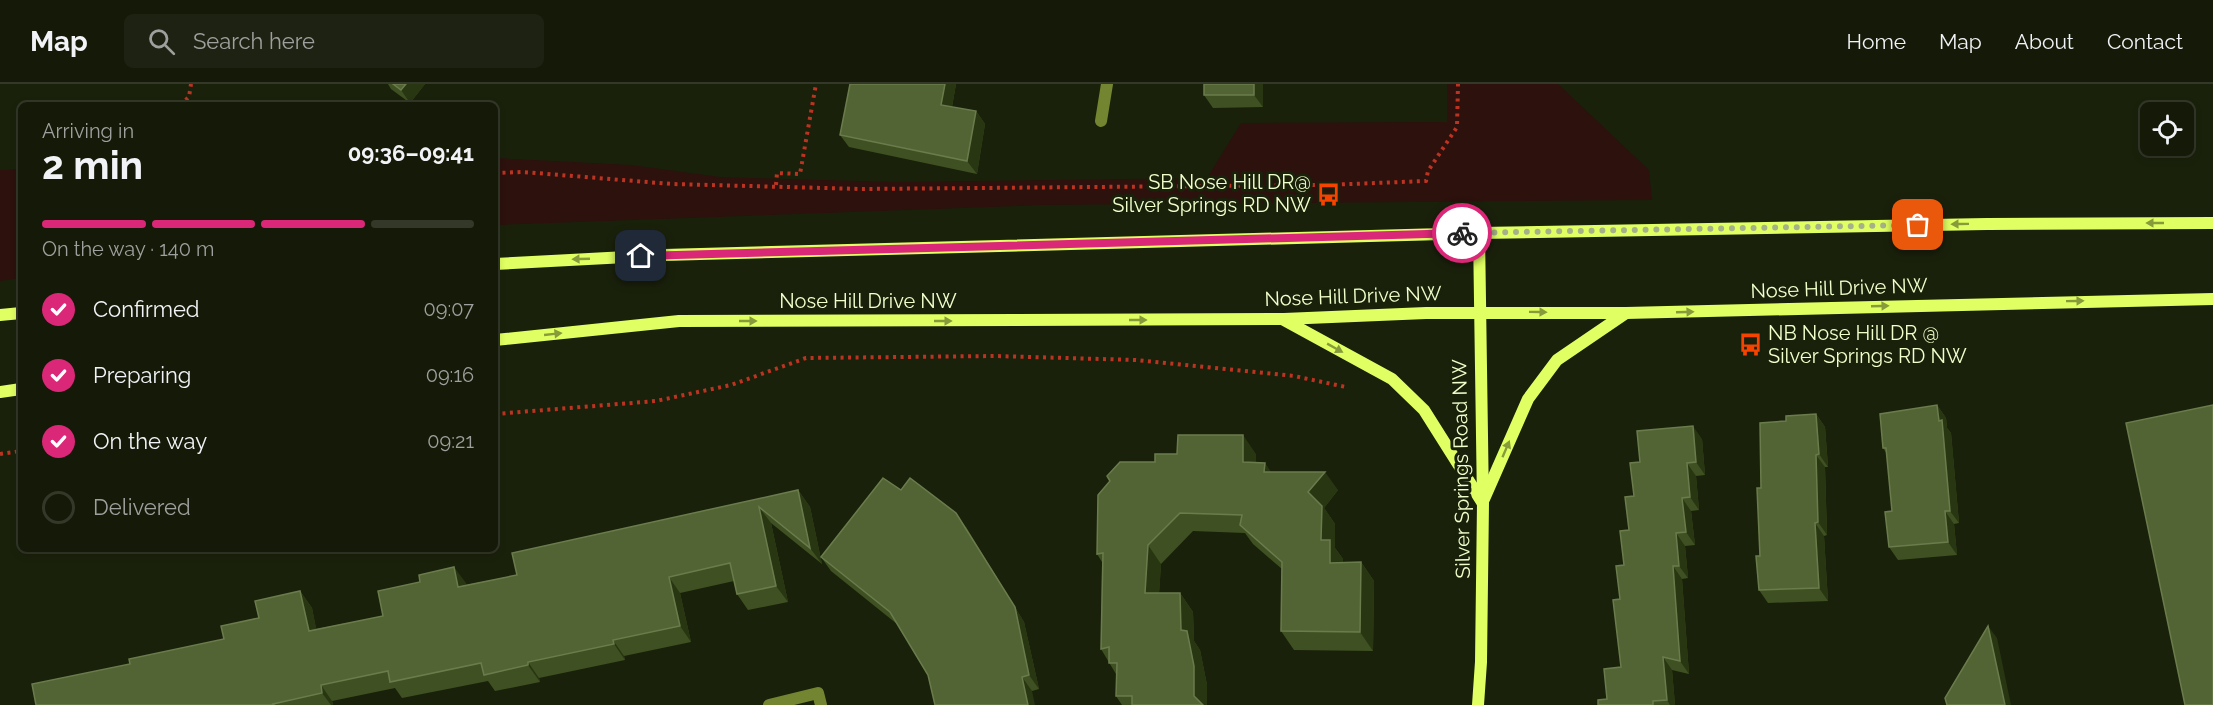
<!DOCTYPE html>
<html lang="en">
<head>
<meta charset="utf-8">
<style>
  :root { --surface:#141908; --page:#1d2212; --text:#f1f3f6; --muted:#9da09c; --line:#333829; --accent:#db2777 }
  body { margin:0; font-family:Raleway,sans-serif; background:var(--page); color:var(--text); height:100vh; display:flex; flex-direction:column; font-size:22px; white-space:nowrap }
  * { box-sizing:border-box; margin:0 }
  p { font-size:20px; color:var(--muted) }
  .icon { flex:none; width:33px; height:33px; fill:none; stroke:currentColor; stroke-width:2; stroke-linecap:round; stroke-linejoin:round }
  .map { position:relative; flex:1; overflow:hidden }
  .details { position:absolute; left:18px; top:18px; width:480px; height:450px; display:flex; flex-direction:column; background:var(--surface); border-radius:9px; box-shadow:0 3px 9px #0003,0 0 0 2px var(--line) }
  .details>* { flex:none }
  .buttons { position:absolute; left:2140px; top:18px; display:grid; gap:12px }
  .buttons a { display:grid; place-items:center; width:54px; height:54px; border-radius:9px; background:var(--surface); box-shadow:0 3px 9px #0003,0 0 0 2px var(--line); font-size:30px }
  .pin { position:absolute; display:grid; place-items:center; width:51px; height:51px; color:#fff; margin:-26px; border-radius:12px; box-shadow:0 3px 9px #0006 }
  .courier { position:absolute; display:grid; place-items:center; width:60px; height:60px; margin:-30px; border:4px solid #db2777; border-radius:50%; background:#fff; color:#222; box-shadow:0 2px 8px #0007 }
  .head em { font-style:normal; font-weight:700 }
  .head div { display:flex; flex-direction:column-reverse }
  .head { display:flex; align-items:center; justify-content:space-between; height:102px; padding:0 24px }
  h1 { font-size:39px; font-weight:700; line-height:45px }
  .bar { display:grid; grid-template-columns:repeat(4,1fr); gap:9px 6px; align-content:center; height:72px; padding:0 24px }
  .bar i { height:8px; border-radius:4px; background:var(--line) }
  .bar .on { background:var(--accent) }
  .bar p { grid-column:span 4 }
  ol { padding:0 24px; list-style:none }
  li { display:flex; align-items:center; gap:18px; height:66px }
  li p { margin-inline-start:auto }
  li .icon { padding:6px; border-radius:50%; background:var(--accent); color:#fff; stroke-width:4 }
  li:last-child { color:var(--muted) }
  li i { width:33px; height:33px; border:3px solid var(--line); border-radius:50% }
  header { display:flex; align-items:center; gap:36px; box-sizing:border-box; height:84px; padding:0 30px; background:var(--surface); border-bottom:2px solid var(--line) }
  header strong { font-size:28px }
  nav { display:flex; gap:33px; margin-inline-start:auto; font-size:21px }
  .search { width:420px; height:54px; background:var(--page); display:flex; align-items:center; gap:15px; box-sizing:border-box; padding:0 21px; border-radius:9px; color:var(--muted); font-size:22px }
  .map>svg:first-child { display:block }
  .green { fill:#2c110d }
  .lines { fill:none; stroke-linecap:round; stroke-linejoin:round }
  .path { stroke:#bc3322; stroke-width:4; stroke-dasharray:3 4.5; stroke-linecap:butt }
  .street { stroke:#738531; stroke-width:12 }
  .secondary { stroke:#e0ff62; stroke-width:12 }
  .wall { fill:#3f5122 }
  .shaded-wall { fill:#283611 }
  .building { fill:#526434; stroke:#6b7c4c; stroke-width:1.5 }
  .oneway { fill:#879b3b }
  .done { stroke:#a5b188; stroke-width:6; stroke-dasharray:0 10.8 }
  .route { stroke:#db2777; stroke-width:8 }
  .labels { text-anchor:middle; stroke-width:6; stroke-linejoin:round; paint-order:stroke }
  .poi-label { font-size:20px; fill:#f0ffcb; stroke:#1a210b; text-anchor:end }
  .street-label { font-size:20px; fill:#f0ffcb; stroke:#1a210b }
</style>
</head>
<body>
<header>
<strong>Map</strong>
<div class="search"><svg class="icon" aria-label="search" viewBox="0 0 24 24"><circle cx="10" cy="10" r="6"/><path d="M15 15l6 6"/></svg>Search here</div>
<nav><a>Home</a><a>Map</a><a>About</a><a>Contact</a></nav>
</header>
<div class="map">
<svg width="2213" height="621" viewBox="0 0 2213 621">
  <rect width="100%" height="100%" fill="#1a210b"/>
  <!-- green -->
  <g class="green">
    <path d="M 1447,0 L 1558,0 L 1649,86 L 1652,116 L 1042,121 L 495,141 L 495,74 L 631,81 L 720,93 L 783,95 L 897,98 L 1207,94 L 1241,39 L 1447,38 Z"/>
    <path d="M 21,85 L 21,194 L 0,197 L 0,86 Z"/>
  </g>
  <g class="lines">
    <!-- path -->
    <g class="path">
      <path d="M 180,21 L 189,13 L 191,0"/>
      <path d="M 495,89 L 523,88 L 672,100 L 862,105 L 1326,101 L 1426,97 L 1428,87 L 1457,43 L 1458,0"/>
      <path d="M 776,101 L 777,89 L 800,90 L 816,0"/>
      <path d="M 495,330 L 656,317 L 731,301 L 806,274 L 995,272 L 1136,276 L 1294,292 L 1346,303"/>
      <path d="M 0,370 L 21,367"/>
    </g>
    <!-- street -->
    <g class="street">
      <path d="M 1101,37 L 1107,0"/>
      <path d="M 769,621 L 818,609 L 821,621"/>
    </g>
    <!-- secondary -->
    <g class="secondary">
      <path d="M 495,180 L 664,171 L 1479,149 L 1987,140 L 2213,139"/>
      <path d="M 0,231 L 21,229"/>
      <path d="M 1284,236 L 1392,295 L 1424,326 L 1482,418"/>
      <path d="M 495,256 L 679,237 L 1284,235 L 1426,229 L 1626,229 L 2213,215"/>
      <path d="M 0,308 L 21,305"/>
      <path d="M 1484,415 L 1528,315 L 1557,276 L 1626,229"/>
      <path d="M 1478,621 L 1481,578 L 1483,419 L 1479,149"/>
    </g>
  </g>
  <!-- wall -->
  <g class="wall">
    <path d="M 388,0 L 425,0 L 410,19 L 391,5 Z"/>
    <path d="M 850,0 L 956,0 L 952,23 L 976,27 L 985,40 L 977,90 L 849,63 L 840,51 Z"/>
    <path d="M 1263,0 L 1263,23 L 1213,24 L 1204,11 Z"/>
    <path d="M 1937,321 L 1946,334 L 1947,344 L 1951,349 L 1959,439 L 1954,440 L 1957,471 L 1898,476 L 1889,463 L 1892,427 L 1887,370 L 1883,364 Z"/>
    <path d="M 1816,330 L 1825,343 L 1828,383 L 1825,383 L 1827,451 L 1824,452 L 1828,517 L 1768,519 L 1759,506 L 1761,404 Z"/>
    <path d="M 1702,355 L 1705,391 L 1696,392 L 1699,426 L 1691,427 L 1695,461 L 1685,462 L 1688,494 L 1682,495 L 1689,590 L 1672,586 L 1675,621 L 1598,621 L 1607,615 L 1621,583 L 1620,515 L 1640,378 Z"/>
    <path d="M 1256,370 L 1256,379 L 1271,388 L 1338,406 L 1324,424 L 1335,440 L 1335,464 L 1343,475 L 1343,479 L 1361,478 L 1374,497 L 1373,567 L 1294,566 L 1281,547 L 1282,485 L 1253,460 L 1245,449 L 1193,447 L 1161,480 L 1159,509 L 1180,509 L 1193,528 L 1194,557 L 1200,566 L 1207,601 L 1207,621 L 1122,621 L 1116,612 L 1116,590 L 1101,565 L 1102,478 L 1097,470 L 1155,378 Z"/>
    <path d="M 798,406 L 810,423 L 822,480 L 771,439 L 788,518 L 748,526 L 737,510 L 734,497 L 680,509 L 691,558 L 624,572 L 625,576 L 539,594 L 540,598 L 495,607 L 488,597 L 402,614 L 395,604 L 332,617 L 333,621 L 36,621 L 130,580 L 224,555 L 259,534 L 300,507 L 312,524 L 316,545 L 383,532 L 466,499 L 466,501 L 517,491 Z"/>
    <path d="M 966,443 L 1024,538 L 1039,605 L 1032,607 L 928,591 L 897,540 L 831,487 L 821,473 Z"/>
  </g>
  <!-- shaded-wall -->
  <g class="shaded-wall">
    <path d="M 406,0 L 425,0 L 410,19 L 401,6 Z"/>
    <path d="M 945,0 L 956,0 L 950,34 L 941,21 Z"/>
    <path d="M 1254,0 L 1263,0 L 1263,23 L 1254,11 Z"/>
    <path d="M 976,27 L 985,40 L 977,90 L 967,77 Z"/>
    <path d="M 1937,321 L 1946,334 L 1947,344 L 1951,349 L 1959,439 L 1950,427 Z"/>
    <path d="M 1816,330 L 1825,343 L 1828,383 L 1819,370 Z"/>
    <path d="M 1693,342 L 1702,355 L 1705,391 L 1696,378 Z"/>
    <path d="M 1243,351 L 1256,370 L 1256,397 L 1243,378 Z"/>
    <path d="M 1816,371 L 1825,383 L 1827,451 L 1818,438 Z"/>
    <path d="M 1265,379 L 1278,398 L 1264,388 Z"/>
    <path d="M 1687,379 L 1696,392 L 1699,426 L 1690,413 Z"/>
    <path d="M 1325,388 L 1338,406 L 1324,424 L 1335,440 L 1335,464 L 1343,475 L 1343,497 L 1330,479 L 1321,456 L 1308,408 Z"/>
    <path d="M 798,406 L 810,423 L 822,480 L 810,464 Z"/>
    <path d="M 1682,414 L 1691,427 L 1695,461 L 1686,448 Z"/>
    <path d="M 759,423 L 771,439 L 788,518 L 776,502 Z"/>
    <path d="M 1945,427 L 1954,440 L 1957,471 L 1948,458 Z"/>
    <path d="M 956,429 L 966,443 L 1024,538 L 1039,605 L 1029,591 Z"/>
    <path d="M 1815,439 L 1824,452 L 1828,517 L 1819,504 Z"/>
    <path d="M 1676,449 L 1685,462 L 1688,494 L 1679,482 Z"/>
    <path d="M 1148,461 L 1161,480 L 1158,528 L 1145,509 Z"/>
    <path d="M 1361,478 L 1374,497 L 1373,567 L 1360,548 Z"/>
    <path d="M 1673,482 L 1682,495 L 1689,590 L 1680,577 Z"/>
    <path d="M 454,483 L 466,499 L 470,519 L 458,503 Z"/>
    <path d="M 669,493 L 680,509 L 691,558 L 680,542 Z"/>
    <path d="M 300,507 L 312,524 L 320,563 L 309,547 Z"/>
    <path d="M 1180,509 L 1193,528 L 1194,557 L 1200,566 L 1207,601 L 1207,621 L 1200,621 L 1194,612 L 1181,546 Z"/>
    <path d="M 1988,542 L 1997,554 L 2011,621 L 2005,621 Z"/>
    <path d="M 613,556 L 624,572 L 625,576 L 614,560 Z"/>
    <path d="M 1663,573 L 1672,586 L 1675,621 L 1670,621 L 1667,616 Z"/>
    <path d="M 528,578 L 539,594 L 540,598 L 528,581 Z"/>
    <path d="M 1022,593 L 1032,607 L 1035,621 L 1028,621 Z"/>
    <path d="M 321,601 L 332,617 L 333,621 L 331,621 L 322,609 Z"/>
  </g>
  <!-- building -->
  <g class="building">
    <path d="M 393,0 L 406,0 L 401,6 Z"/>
    <path d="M 850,0 L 945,0 L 941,21 L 976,27 L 967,77 L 840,51 Z"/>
    <rect x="1204" y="0" width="50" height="11"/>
    <path d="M 1937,321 L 1939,337 L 1942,336 L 1950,427 L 1945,427 L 1948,458 L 1889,463 L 1885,428 L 1892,427 L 1886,364 L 1883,364 L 1880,330 Z"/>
    <path d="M 2213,321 L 2213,621 L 2185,621 L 2126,339 Z"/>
    <path d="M 1816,330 L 1819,370 L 1816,371 L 1818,438 L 1815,439 L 1819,504 L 1759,506 L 1756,472 L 1760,472 L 1757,404 L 1761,404 L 1760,339 L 1786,337 L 1786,332 Z"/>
    <path d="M 1693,342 L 1696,378 L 1687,379 L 1690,413 L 1682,414 L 1686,448 L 1676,449 L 1679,482 L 1673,482 L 1680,577 L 1663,573 L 1667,616 L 1653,617 L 1653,621 L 1598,621 L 1598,616 L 1607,615 L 1604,585 L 1621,583 L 1613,516 L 1620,515 L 1616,482 L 1624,481 L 1620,447 L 1629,446 L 1625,413 L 1634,412 L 1630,379 L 1640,378 L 1637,347 Z"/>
    <path d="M 1178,351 L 1243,351 L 1243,378 L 1265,379 L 1264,388 L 1325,388 L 1308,408 L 1322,422 L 1321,456 L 1330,456 L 1330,479 L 1361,478 L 1360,548 L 1281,547 L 1282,478 L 1240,441 L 1242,431 L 1180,429 L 1148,461 L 1145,509 L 1180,509 L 1181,546 L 1187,547 L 1194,582 L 1194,612 L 1203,621 L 1132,621 L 1132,612 L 1116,612 L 1117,579 L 1109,579 L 1109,563 L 1101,565 L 1103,469 L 1097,470 L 1098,411 L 1110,397 L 1107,392 L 1120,378 L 1155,378 L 1155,370 L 1177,370 Z"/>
    <path d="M 883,394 L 901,406 L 910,394 L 956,429 L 1015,523 L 1029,591 L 1022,593 L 1028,621 L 935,621 L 928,591 L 890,528 L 821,473 Z"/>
    <path d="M 798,406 L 810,464 L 759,423 L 776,502 L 737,510 L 730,479 L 669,493 L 680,542 L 613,556 L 614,560 L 528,578 L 528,581 L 484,591 L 481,579 L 390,598 L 388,587 L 321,601 L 322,609 L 273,620 L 274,621 L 36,621 L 32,600 L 130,580 L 129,575 L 224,555 L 221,542 L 259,534 L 255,517 L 300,507 L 309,547 L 383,532 L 378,507 L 420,498 L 419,491 L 454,483 L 458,503 L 517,491 L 512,469 Z"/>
    <path d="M 1988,542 L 2005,621 L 1947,621 L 1945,614 Z"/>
  </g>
  <!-- one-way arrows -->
  <defs><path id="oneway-solid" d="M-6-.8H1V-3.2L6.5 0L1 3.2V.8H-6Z" transform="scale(1.5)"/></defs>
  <g class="oneway">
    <use href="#oneway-solid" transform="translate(2155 139) rotate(180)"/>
    <use href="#oneway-solid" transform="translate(1960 140) rotate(179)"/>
    <use href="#oneway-solid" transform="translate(581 175) rotate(178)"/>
    <use href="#oneway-solid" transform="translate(2075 217) rotate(-1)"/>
    <use href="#oneway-solid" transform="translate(1880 222) rotate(-2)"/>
    <use href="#oneway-solid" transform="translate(1538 228) rotate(1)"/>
    <use href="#oneway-solid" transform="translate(1685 228) rotate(-2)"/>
    <use href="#oneway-solid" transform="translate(1138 236)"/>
    <use href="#oneway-solid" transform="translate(748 237)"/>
    <use href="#oneway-solid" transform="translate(943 237)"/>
    <use href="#oneway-solid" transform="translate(553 250) rotate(-6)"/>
    <use href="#oneway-solid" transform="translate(1335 264) rotate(29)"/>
    <use href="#oneway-solid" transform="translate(1506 365) rotate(-67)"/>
  </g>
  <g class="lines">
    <!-- done -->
    <path class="done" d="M 1462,149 L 1918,141"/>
    <!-- route -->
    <path class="route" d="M 641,172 L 1462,149"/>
  </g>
  <!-- icons -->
  <defs>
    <symbol id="bus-bare" viewBox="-9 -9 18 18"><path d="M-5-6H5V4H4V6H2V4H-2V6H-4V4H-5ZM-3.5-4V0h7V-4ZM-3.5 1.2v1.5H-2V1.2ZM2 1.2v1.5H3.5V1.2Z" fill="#f64300" stroke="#1a210b" stroke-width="2.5" paint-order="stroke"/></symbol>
  </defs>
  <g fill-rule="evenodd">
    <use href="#bus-bare" x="1312" y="94" width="33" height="33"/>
    <use href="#bus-bare" x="1734" y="244" width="33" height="33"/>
  </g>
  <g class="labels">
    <!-- poi labels -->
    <g class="poi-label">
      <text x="1311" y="105">SB Nose Hill DR@<tspan x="1311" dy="23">Silver Springs RD NW</tspan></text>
      <text x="1768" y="256" text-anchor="start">NB Nose Hill DR @<tspan x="1768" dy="23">Silver Springs RD NW</tspan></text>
    </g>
    <!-- street labels -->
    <g class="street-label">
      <text transform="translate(1839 204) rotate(-2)" y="7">Nose Hill Drive NW</text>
      <text transform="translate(1353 212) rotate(-2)" y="7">Nose Hill Drive NW</text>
      <text x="868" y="224">Nose Hill Drive NW</text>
      <text transform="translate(1461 385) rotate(-91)" y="7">Silver Springs Road NW</text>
    </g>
  </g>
</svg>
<div class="buttons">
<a><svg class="icon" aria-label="locate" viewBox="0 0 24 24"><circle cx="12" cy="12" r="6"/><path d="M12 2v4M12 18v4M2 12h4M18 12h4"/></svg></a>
</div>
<div class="pin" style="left:1918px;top:141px;background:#ea580c"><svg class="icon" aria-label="bag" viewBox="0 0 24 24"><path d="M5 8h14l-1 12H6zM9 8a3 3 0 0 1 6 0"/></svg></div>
<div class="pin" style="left:641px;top:172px;background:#1f2937"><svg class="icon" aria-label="home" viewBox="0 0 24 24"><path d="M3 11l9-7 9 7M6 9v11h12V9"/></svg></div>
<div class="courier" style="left:1462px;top:149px"><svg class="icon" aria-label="bike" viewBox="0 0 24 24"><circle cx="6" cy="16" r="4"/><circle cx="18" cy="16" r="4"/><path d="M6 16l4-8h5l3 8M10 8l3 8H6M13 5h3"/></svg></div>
<section class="details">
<div class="head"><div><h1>2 min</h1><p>Arriving in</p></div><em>09:36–09:41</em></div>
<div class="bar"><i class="on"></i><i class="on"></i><i class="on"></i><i></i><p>On the way · 140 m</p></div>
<ol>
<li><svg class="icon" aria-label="check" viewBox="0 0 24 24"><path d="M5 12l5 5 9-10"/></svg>Confirmed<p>09:07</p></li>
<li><svg class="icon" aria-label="check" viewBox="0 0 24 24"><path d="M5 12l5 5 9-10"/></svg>Preparing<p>09:16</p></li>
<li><svg class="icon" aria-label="check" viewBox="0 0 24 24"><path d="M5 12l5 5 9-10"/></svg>On the way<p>09:21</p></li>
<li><i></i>Delivered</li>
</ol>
</section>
</div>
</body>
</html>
